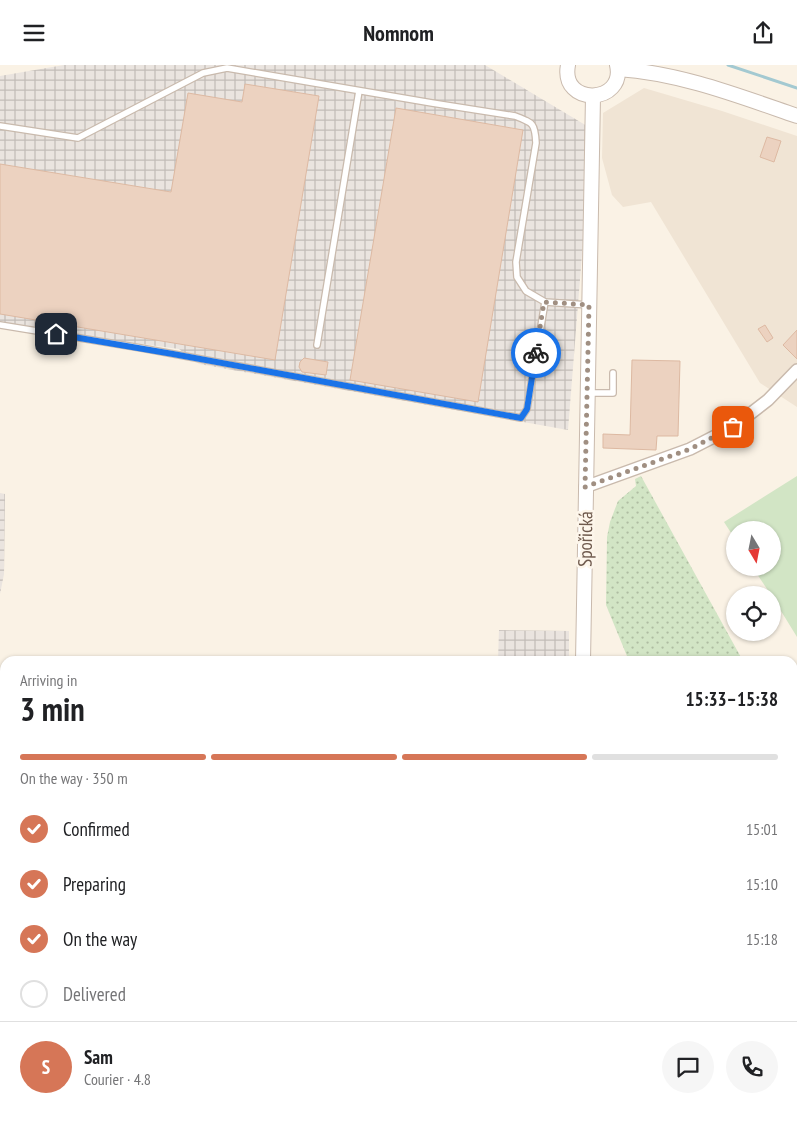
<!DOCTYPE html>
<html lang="en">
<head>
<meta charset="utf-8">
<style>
  :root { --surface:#fff; --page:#f6f6f6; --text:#202124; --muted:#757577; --line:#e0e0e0; --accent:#d67657 }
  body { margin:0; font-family:"PT Sans Narrow",sans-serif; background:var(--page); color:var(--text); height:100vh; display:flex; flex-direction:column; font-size:19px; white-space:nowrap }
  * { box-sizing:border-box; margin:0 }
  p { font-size:16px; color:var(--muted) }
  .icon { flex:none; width:28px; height:28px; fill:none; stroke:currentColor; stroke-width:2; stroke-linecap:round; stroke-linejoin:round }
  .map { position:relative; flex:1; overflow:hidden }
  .drawer { position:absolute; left:0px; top:591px; width:798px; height:466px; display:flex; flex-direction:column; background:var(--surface); border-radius:15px 15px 0 0; box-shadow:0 1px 4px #0004 }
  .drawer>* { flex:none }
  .needle { width:32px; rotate:170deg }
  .buttons { position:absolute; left:726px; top:456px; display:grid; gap:10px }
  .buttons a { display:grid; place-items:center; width:55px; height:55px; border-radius:50%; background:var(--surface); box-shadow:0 1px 4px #0004; font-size:25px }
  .pin { position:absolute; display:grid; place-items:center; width:42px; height:42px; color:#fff; margin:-21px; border-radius:10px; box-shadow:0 2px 8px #0006 }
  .courier { position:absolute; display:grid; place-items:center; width:50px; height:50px; margin:-25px; border:4px solid #1a73e8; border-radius:50%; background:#fff; color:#222; box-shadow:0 1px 6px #0007 }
  .head em { font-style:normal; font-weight:800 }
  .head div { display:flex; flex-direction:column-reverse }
  .head { display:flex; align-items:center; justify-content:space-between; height:85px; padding:0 20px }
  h1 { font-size:32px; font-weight:800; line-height:38px }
  .bar { display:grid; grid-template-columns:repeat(4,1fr); gap:8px 5px; align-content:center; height:60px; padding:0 20px }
  .bar i { height:6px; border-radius:4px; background:var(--line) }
  .bar .active { background:var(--accent) }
  .bar p { grid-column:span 4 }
  .line { display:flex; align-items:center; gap:12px; padding:0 20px; border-top:1px solid var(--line) }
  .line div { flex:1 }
  .round { display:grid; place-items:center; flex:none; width:52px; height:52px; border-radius:26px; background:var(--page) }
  ol { padding:0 20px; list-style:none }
  li { display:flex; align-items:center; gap:15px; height:55px }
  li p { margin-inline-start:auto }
  li .icon { padding:5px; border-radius:50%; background:var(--accent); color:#fff; stroke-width:4 }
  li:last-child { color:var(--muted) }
  li i { width:28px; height:28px; border:2px solid var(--line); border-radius:50% }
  header { display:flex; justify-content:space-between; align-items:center; height:65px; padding:0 20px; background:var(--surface); font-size:22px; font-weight:800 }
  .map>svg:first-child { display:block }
  .residential { fill:#f0e4d4 }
  .industrial { fill:url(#industrial-grid) }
  .grass { fill:url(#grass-dots) }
  .pitch { fill:#d2e5c5 }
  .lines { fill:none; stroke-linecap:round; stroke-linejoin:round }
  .stream { stroke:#a3c9d1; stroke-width:3 }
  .building { fill:#ecd2c0; stroke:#ddb9a2 }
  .service-casing { stroke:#c9baad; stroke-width:8 }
  .minor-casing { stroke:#c9baad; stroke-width:14 }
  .tertiary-casing { stroke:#c9baad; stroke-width:16 }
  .service { stroke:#fff; stroke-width:5.5 }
  .minor { stroke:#fff; stroke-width:11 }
  .tertiary { stroke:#fff; stroke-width:14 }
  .done { stroke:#a08f82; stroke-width:5; stroke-dasharray:0 9 }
  .route { stroke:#1a73e8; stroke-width:6 }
  .labels { text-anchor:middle; stroke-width:5; stroke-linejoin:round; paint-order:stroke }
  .street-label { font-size:19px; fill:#6f5a4d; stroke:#fdf6eb }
</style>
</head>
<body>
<header><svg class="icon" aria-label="menu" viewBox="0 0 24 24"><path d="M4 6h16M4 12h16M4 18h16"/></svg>Nomnom<svg class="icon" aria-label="share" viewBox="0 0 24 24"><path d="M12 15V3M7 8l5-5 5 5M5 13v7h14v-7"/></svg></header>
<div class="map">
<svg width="797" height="1057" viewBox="0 0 797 1057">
  <defs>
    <pattern id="industrial-grid" width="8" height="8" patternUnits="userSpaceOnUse" patternTransform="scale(1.25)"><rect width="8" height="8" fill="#eae4df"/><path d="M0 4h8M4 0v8" fill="none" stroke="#c2bcb7"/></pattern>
    <pattern id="grass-dots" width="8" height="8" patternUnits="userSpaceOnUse" patternTransform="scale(1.25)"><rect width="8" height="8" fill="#d2e5c5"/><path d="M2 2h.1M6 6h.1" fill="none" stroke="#afbda2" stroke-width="1.8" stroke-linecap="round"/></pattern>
  </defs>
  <rect width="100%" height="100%" fill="#faf2e5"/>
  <!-- residential -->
  <path class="residential" d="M 644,23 L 722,46 L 797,71 L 797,342 L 760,318 L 651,137 L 623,142 L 612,130 L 602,93 L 603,48 Z"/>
  <!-- industrial -->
  <g class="industrial">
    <path d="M 64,0 L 485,0 L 592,64 L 568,365 L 199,299 L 179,284 L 0,260 L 0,11 Z"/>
    <path d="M 0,428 L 5,429 L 4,509 L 0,529 Z"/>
    <path d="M 499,565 L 569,566 L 569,596 L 498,596 Z"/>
    <path d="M 797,678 L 797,1057 L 606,1057 L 607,1052 L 792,1052 L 792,681 L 794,682 Z"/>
    <path d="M 0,683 L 5,683 L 5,1052 L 383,1053 L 383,1057 L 0,1057 Z"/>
  </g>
  <!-- grass -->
  <path class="grass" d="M 641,411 L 743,596 L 629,596 L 606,540 L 607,472 L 610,457 L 618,436 L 636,421 L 635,414 Z"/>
  <!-- pitch -->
  <path class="pitch" d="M 797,411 L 797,572 L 773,533 L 772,530 L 771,530 L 753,503 L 772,502 L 772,465 L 735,465 L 735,474 L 724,457 Z"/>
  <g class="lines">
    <!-- stream -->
    <path class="stream" d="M 728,0 L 797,23"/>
  </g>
  <!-- building -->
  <g class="building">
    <path d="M 245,19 L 319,31 L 275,295 L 0,249 L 0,99 L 171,127 L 188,28 L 242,37 Z"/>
    <path d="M 396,43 L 523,65 L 478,337 L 350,315 Z"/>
    <path d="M 767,72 L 781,76 L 774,97 L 760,92 Z"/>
    <path d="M 765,260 L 773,273 L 767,277 L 758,264 Z"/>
    <path d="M 797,265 L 797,294 L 783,280 Z"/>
    <path d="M 304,293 L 328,297 L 326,310 L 302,307 L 299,302 L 300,297 Z"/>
    <path d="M 632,295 L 680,296 L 678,371 L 657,371 L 656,385 L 603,383 L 603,369 L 630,370 Z"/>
  </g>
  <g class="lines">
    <defs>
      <g id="service">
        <path d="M 0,61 L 78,73 L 203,8 L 227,3 L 432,38 L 515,51 C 533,58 535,58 536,78 L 516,197 L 517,212 L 526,226 L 545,237 L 589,240"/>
        <path d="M 0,260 L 141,283 L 521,353 L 527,344 L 545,237"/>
        <path d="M 317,280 L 359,26"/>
        <path d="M 587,328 L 613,328 L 613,308"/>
        <path d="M 792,734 L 797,728"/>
        <path d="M 792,759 L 797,753"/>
        <path d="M 0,896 L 5,896"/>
        <path d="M 792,965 L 797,968"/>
        <path d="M 622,1057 L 623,1052"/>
      </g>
      <path id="minor" d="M 585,422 L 690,384 L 733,362 L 768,335 L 797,305"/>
      <g id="tertiary">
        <path d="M 568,0 C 560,42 626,39 617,0"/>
        <path d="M 618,4 C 680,8 739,31 797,51"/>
        <path d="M 583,596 L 593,31"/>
        <path d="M 577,1057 L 577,1052"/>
      </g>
    </defs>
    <!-- service casing -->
    <use href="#service" class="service-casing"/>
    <!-- minor casing -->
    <use href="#minor" class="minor-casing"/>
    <!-- tertiary casing -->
    <use href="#tertiary" class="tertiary-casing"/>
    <!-- service -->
    <use href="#service" class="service"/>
    <!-- minor -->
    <use href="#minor" class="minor"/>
    <!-- tertiary -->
    <use href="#tertiary" class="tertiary"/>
  </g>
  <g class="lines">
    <!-- done -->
    <path class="done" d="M 536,288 L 544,237 L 589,240 L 585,422 L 690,384 L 733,362"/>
    <!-- route -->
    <path class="route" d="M 56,269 L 173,289 L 521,353 L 527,344 L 536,288"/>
  </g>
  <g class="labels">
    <!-- street labels -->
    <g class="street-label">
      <text transform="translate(585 474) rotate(-89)" y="7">Spořická</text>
    </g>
  </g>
</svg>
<div class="buttons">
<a><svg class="needle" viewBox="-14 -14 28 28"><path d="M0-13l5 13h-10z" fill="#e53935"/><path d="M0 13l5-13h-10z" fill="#757577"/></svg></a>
<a><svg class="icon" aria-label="locate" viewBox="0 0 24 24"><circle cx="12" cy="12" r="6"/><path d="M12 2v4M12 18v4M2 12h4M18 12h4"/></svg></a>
</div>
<div class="pin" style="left:733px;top:362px;background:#ea580c"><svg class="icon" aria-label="bag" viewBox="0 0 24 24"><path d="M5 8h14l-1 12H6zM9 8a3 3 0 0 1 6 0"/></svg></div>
<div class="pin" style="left:56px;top:269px;background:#1f2937"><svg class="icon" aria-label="home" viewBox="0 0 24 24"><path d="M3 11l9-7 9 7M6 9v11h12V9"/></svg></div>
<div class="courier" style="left:536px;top:288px"><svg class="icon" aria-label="bike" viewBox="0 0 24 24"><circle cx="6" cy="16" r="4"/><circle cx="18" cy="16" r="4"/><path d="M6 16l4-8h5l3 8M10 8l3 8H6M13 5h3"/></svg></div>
<section class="drawer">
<div class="head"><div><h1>3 min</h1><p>Arriving in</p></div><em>15:33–15:38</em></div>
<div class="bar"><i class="active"></i><i class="active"></i><i class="active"></i><i></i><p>On the way · 350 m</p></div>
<ol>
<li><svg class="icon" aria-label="check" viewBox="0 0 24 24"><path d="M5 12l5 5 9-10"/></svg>Confirmed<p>15:01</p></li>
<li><svg class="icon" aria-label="check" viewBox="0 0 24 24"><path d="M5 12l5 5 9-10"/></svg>Preparing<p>15:10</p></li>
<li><svg class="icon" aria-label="check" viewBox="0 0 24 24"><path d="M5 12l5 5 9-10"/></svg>On the way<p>15:18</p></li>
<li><i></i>Delivered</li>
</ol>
<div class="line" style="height:90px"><b class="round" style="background:var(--accent);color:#fff">S</b><div><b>Sam</b><p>Courier · 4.8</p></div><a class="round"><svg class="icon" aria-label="chat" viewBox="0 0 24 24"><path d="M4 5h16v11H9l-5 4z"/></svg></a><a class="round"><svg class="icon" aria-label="phone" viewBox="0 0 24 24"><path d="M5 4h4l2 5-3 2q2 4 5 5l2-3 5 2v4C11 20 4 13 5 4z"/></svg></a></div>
</section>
</div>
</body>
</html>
